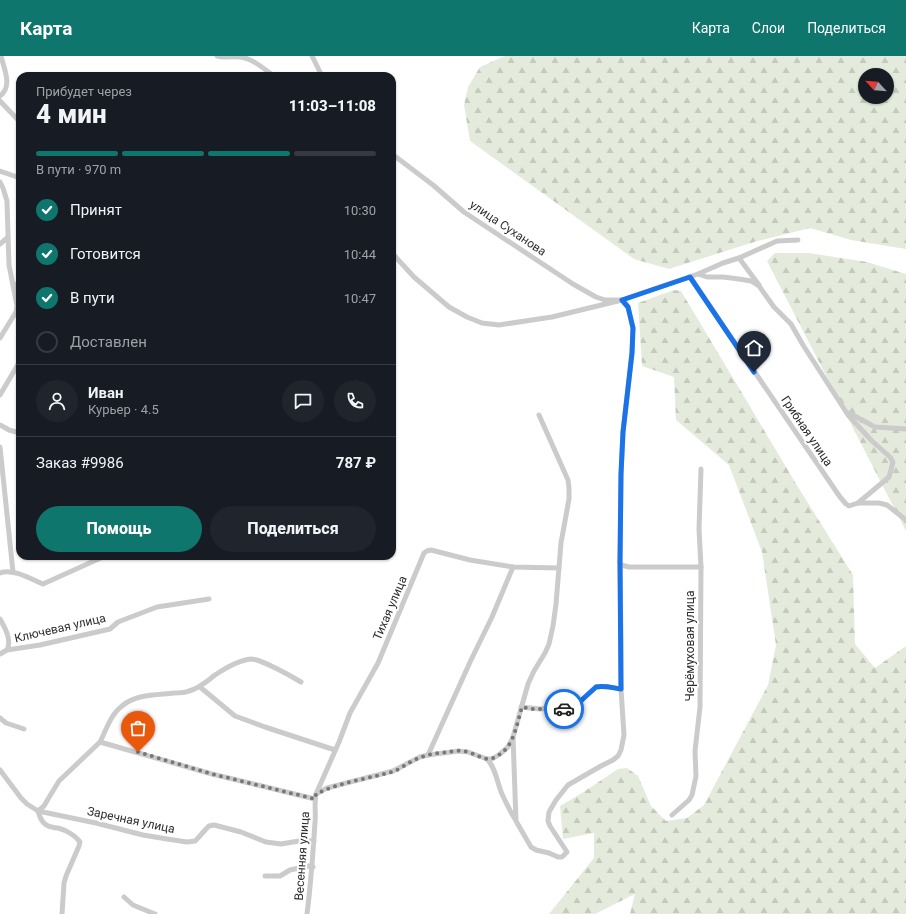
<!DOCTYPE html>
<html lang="ru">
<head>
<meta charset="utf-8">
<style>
  :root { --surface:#171b24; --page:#20242c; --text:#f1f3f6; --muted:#9ea1a6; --line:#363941; --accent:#0f766e }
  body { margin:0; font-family:Roboto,sans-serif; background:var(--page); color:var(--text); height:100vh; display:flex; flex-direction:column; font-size:15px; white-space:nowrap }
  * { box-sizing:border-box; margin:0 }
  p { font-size:13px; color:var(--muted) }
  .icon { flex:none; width:22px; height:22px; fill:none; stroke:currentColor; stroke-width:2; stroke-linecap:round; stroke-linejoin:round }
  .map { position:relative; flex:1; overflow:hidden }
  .details { position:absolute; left:16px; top:16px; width:380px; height:488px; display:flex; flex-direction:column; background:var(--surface); border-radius:12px; box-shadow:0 1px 3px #0004 }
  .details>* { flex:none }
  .needle { width:26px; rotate:296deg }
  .tools { position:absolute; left:858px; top:12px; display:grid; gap:8px }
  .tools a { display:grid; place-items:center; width:36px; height:36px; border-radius:50%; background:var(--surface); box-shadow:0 1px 3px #0004; font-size:20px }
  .pin { position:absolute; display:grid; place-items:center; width:34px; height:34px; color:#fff; margin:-41px -17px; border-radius:50% 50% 50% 0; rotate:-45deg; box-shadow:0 0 4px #0007 }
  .pin .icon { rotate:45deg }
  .courier { position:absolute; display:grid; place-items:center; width:40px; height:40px; margin:-20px; border:3px solid #1a73e8; border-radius:50%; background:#fff; color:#222; box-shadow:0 1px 5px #0007 }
  .overview em { font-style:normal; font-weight:800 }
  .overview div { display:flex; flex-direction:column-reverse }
  .overview { display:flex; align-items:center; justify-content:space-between; height:68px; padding:0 20px }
  h1 { font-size:26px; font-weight:800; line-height:30px }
  .bar { display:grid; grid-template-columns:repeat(4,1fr); gap:6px 4px; align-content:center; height:48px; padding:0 20px }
  .bar i { height:5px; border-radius:3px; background:var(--line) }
  .bar .current { background:var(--accent) }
  .bar p { grid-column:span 4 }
  .line { display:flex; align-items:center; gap:10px; padding:0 20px; border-top:1px solid var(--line) }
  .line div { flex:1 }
  .round { display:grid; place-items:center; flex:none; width:42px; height:42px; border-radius:21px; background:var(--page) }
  ol { padding:0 20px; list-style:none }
  li { display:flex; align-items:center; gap:12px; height:44px }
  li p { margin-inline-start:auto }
  li .icon { padding:4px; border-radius:50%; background:var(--accent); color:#fff; stroke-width:4 }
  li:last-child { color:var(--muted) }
  li i { width:22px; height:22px; border:2px solid var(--line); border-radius:50% }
  .primary-button { display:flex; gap:8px; margin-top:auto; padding:8px 20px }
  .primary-button a { flex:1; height:46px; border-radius:24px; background:var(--accent); color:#fff; font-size:16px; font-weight:800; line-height:46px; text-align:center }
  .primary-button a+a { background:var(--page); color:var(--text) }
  header { display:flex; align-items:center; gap:24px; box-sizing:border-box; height:56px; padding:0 20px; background:var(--accent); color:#fff }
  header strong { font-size:19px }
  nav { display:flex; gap:22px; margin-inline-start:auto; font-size:14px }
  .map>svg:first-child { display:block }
  .forest { fill:url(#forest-firs); fill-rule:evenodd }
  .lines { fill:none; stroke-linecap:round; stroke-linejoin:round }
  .minor { stroke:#cbcbcb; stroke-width:5 }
  .done { stroke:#777; stroke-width:4; stroke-dasharray:0 7.2 }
  .route { stroke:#1a73e8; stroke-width:5 }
  .labels { text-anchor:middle; stroke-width:4; stroke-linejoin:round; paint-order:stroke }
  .street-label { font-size:12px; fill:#2e2e2e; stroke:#fff }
</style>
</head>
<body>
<header>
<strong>Карта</strong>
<nav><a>Карта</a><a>Слои</a><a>Поделиться</a></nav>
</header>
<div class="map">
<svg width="906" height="858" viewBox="0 0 906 858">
  <defs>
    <pattern id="forest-firs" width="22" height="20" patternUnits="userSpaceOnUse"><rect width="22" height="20" fill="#e5ebdc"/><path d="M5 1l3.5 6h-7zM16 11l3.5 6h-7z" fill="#c5cabd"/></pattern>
  </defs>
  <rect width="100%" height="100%" fill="#fff"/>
  <!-- forest -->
  <g class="forest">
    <path d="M 505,0 L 906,0 L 906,193 L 851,184 L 810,172 L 754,186 L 669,213 L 634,203 L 470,85 L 464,49 L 468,31 L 480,11 ZM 865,19 L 887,19 L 887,41 L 865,41 Z"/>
    <path d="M 775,197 L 809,197 L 867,206 L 906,218 L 906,475 L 767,205 Z"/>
    <path d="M 674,234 L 681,235 L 798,431 L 853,519 L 855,588 L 875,612 L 906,590 L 906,858 L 630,858 L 635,838 L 595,858 L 549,858 L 594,802 L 594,777 L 563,783 L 560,750 L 582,737 L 618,713 L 627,712 L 638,720 L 651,750 L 666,765 L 687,762 L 704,749 L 768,629 L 776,589 L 762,496 L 729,409 L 676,364 L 674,321 L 642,310 L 638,247 Z"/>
  </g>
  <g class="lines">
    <!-- minor -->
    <g class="minor">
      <path d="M 217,0 C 225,2 232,0 240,1 C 252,2 264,13 274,20"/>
      <path d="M 312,0 L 322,20"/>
      <path d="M 0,40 C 13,30 4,13 1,0"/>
      <path d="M 0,45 L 20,66"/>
      <path d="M 392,98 L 433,129 L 464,156 L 573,228 L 596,241 L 605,244 L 622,244 L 628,251 L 633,272 L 632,297 L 623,376 L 621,418 L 620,506 L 621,584 L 621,633 L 624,679 L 621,694 L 618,700 L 613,704 L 601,710 L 568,729 L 556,744 L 549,756 L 548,765 L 550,770 L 567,796 L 562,801 L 558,801 L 549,797 L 536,794 L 531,791 L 516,765 L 513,681"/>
      <path d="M 0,115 L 20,122"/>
      <path d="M 0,126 L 3,132 L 7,145 L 9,209 L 17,250 L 16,256 L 0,282"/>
      <path d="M 0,188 L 7,182"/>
      <path d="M 392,197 L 414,221 L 449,251 L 467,261 L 482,267 L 499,269 L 552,261 L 622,244 L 698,218 L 723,207 L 739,202 L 777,185 L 798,184"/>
      <path d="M 739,202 L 759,229"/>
      <path d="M 698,218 L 707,221 L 723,221 L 739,223 L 751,225 L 759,230 L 774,251 L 791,268 L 803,289 L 848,359 L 872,385 L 890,401 L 893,406 L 889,421 L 858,447"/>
      <path d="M 690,221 L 840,441 L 846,448 L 849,450 L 858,447 L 879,447 L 887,449 L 906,464"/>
      <path d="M 14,228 L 20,237"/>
      <path d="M 0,339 L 20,305"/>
      <path d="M 849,357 L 875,371 L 906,373"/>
      <path d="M 0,369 L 9,374 L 20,377"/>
      <path d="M 0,391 L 13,516"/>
      <path d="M 620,506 L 621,509 L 629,511 L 701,511"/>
      <path d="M 0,517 C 13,512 31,523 43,528 L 105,500"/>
      <path d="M 0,563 C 5,572 12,584 7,594 L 0,598"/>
      <path d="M 7,594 L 40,589 L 110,573 L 118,566 L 157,551 L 209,543"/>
      <path d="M 200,631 L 235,660 L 265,671 L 335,694"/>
      <path d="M 521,651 L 540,653 L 552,652 L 567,653 L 573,652 L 596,631 C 604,629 613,632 621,633"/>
      <path d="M 0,662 L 6,667 L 24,673"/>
      <path d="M 100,686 C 106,674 111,658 122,650 C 136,638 157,639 174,637 C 179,637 185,637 189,635 C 200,632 207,625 215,619 C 224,613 240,604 251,603 C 261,603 291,620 301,626"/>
      <path d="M 428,699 L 471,604 L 492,561 L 513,511"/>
      <path d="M 487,703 C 496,712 497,727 502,738 C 506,747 510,755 515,763"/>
      <path d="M 0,714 L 21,742 L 27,748 L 38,755 L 96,767 L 143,779 L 167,783 L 187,786 L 195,785 L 198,782 L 206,773 L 209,770 L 214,769 L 241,776 L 266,786 L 281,788 L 299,785 L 314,785"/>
      <path d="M 316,738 L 327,732 L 393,715 L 420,701 L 428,699 L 459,695 L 468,696 L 487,703 L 492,703 L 500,698 L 508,691 L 513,681 L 528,628 L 534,615 L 545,597 L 549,588 L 553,570 L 556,548 L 561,487 L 569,443 L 569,432 L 568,424 L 539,359"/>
      <path d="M 38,755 L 44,750 L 48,743 L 59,725 L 100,686 L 212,718 L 315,743"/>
      <path d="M 38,755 C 40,762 43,770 52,771 C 54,772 56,772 58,772 C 66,774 76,780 80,786 L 79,790 L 66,820 L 64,827 L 62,858"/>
      <path d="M 672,759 L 689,744 L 692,739 L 696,720 L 695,695 L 700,651 L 701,511 L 699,473 L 701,413"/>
      <path d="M 265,820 L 280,820 L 290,814 L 308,810 L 313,811"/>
      <path d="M 124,841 L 133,849 L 155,858"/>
      <path d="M 307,858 C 311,827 313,797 315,766 C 316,756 314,747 316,738 L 339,686 L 350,657 L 378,607 L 424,497 L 427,495 L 431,494 L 470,504 L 513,511 L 559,512"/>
    </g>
  </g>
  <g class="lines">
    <!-- done -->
    <path class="done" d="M 138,696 L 212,718 L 315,743 L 316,738 C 340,726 367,723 392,716 C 401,713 410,705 419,702 C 428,698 439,697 449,696 C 455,695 461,694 467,696 C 475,697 485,706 493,702 C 514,694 516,670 522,651 L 533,653 L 564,653"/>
    <!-- route -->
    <path class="route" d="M 564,653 L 573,652 L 596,631 C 604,629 613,632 621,633 L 620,506 L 621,418 L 623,376 L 632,297 L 633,272 L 628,251 L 622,244 L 690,221 L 754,316"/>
  </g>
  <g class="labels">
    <!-- street labels -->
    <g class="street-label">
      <text transform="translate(508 172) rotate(34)" y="4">улица Суханова</text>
      <text transform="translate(807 375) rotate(56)" y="4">Грибная улица</text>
      <text transform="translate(390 552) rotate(-67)" y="4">Тихая улица</text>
      <text transform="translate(60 572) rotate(-13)" y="4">Ключевая улица</text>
      <text transform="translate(690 590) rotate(-90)" y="4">Черёмуховая улица</text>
      <text transform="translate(131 764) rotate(12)" y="4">Заречная улица</text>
      <text transform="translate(302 800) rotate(-86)" y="4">Весенняя улица</text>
    </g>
  </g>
</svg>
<div class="tools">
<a><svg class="needle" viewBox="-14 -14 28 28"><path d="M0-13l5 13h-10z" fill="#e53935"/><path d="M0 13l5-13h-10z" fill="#9ea1a6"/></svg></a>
</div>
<div class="pin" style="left:138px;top:696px;background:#ea580c"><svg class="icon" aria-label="bag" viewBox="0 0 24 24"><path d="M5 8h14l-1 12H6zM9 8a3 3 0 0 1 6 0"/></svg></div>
<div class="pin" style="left:754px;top:316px;background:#1f2937"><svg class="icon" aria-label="home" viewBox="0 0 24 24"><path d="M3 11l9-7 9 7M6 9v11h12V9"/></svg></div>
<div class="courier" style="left:564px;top:653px"><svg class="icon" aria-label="car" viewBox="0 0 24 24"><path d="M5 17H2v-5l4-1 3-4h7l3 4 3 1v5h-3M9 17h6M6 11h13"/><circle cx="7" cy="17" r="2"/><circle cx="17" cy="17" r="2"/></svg></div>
<section class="details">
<div class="overview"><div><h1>4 мин</h1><p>Прибудет через</p></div><em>11:03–11:08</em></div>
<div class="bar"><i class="current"></i><i class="current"></i><i class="current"></i><i></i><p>В пути · 970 m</p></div>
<ol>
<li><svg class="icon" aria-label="check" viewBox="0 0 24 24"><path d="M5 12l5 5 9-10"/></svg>Принят<p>10:30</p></li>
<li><svg class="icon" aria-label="check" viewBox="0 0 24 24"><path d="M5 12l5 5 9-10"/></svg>Готовится<p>10:44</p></li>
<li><svg class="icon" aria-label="check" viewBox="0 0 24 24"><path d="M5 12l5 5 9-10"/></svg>В пути<p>10:47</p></li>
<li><i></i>Доставлен</li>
</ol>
<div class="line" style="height:72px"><a class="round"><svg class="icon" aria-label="person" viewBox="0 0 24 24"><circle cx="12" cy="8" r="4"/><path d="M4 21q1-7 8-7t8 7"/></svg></a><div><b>Иван</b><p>Курьер · 4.5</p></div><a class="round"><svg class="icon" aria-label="chat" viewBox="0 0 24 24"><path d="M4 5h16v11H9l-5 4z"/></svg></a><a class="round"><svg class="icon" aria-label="phone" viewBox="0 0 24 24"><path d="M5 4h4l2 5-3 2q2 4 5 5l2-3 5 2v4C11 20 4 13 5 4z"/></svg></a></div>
<div class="line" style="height:52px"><div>Заказ #9986</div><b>787 ₽</b></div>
<div class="primary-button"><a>Помощь</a><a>Поделиться</a></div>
</section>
</div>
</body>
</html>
